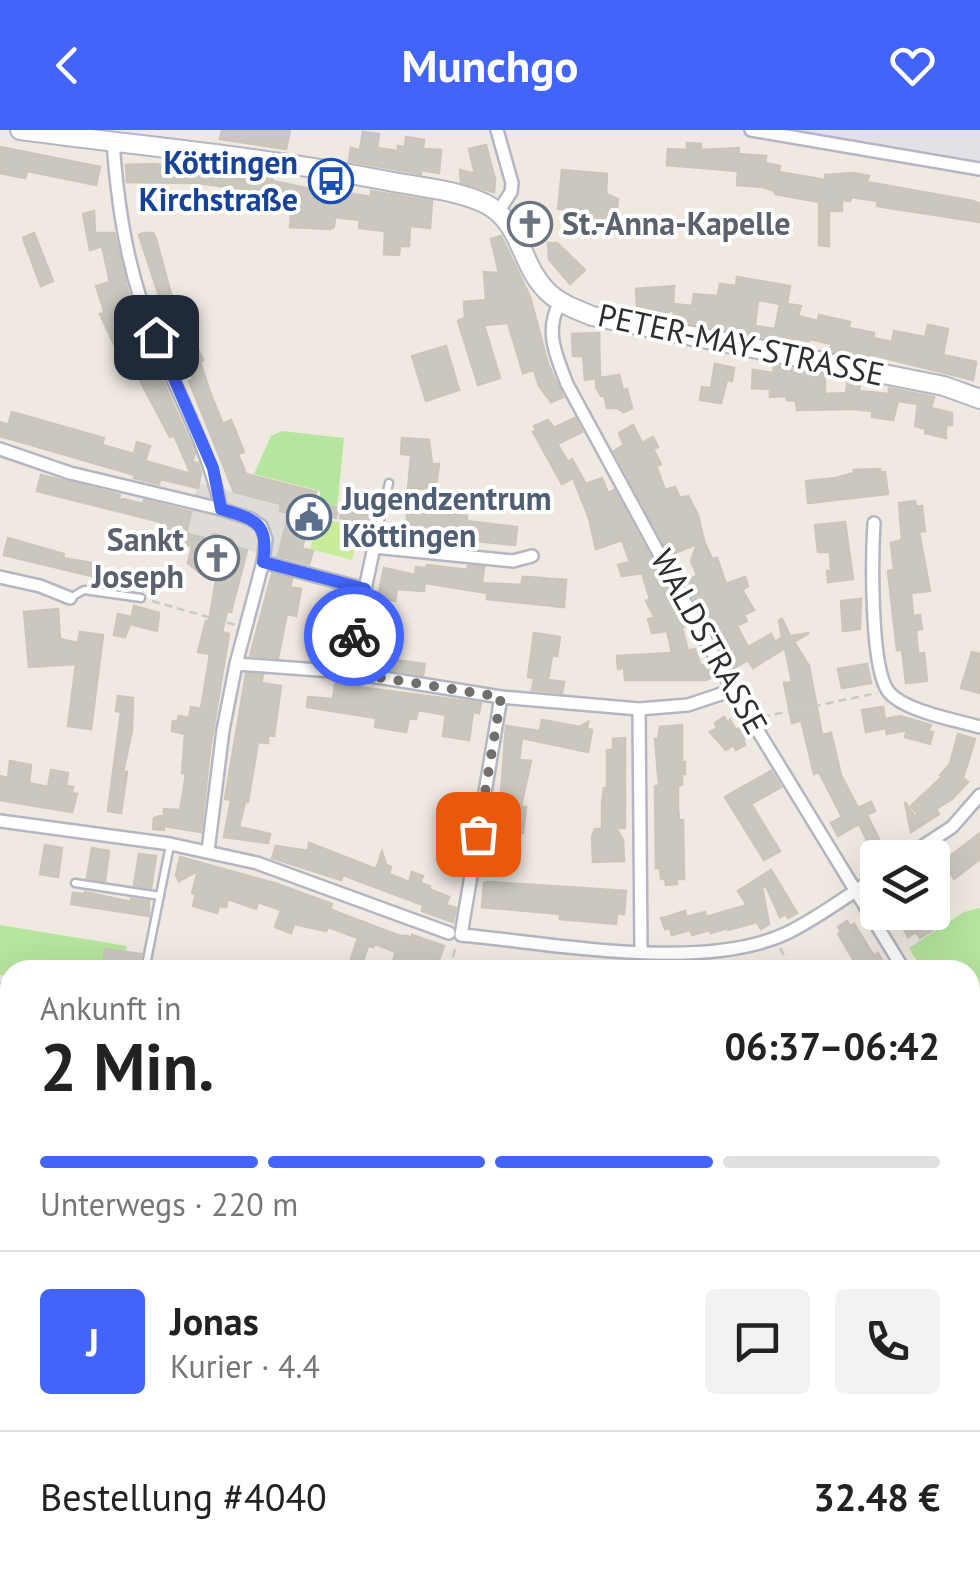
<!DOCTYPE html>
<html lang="de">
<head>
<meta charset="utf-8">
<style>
  :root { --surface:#fff; --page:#f2f2f2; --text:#222; --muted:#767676; --line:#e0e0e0; --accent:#4264fb }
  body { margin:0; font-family:"PT Sans",sans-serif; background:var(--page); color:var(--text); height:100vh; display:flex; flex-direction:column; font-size:38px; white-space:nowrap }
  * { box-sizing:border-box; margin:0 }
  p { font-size:32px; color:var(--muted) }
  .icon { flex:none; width:55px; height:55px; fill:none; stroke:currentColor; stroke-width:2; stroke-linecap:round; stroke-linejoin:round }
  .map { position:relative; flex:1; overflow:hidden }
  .side { position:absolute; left:0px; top:830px; width:980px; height:622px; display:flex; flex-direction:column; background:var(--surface); border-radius:30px 30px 0 0; box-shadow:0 10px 40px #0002 }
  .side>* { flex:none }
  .tools { position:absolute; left:860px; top:710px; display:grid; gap:20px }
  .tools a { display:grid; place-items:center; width:90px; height:90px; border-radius:10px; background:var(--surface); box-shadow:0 10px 40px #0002; font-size:50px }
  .pin { position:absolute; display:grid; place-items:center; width:85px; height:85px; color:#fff; margin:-42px; border-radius:20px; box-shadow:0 5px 15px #0006 }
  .courier { position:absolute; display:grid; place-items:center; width:100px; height:100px; margin:-50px; border:8px solid #4264fb; border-radius:50%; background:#fff; color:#222; box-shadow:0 2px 12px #0007 }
  .head em { font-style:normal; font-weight:600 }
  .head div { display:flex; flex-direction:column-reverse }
  .head { display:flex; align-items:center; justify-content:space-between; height:170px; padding:0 40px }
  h1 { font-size:65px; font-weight:600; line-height:75px }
  .bar { display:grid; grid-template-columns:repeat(4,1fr); gap:15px 10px; align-content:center; height:120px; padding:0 40px }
  .bar i { height:12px; border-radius:8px; background:var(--line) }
  .bar .active { background:var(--accent) }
  .bar p { grid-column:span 4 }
  .line { display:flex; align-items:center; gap:25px; padding:0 40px; border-top:2px solid var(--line) }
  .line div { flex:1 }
  .round { display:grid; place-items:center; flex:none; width:105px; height:105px; border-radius:10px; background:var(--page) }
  header { display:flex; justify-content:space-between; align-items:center; height:130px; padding:0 40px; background:var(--accent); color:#fff; font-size:45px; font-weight:600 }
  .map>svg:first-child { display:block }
  .industrial { fill:#e3e1e8 }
  .green { fill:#b6e59e }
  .pitch { fill:#c9ec9a }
  .plaza { fill:#dfdcd8 }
  .building { fill:#cbc7bf; stroke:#cbc5ba; stroke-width:2.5; fill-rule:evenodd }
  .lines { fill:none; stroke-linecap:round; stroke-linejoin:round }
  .lane-casing { stroke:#b4b7c1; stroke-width:11 }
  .street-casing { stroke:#b4b7c1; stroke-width:16 }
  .secondary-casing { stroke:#b4b7c1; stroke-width:22 }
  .path { stroke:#c9c9c9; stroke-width:2.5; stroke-dasharray:8 5; stroke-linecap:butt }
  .lane { stroke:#fff; stroke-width:6 }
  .street { stroke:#fff; stroke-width:11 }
  .secondary { stroke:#fff; stroke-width:18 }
  .done { stroke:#726f6d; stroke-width:10; stroke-dasharray:0 18 }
  .route { stroke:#4264fb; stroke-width:12 }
  .labels { text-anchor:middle; stroke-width:8; stroke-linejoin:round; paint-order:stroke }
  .transit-label { font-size:32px; font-weight:bold; fill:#164399; stroke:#fff; text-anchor:end }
  .worship-label { font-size:32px; font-weight:bold; fill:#5b616d; stroke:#fff; text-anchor:start }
  .street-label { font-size:32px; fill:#2e2e2e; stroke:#fff }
  .service-label { font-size:32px; font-weight:bold; fill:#4e5e75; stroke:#fff; text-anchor:start }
</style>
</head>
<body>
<header><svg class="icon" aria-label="back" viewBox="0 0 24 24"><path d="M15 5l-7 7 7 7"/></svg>Munchgo<svg class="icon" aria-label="heart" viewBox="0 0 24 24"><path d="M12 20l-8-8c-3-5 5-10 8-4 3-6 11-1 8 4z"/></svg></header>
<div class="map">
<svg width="980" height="1452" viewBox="0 0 980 1452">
  <rect width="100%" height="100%" fill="#efe9e1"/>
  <!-- industrial -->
  <path class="industrial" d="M 787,0 L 980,0 L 980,36 Z"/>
  <!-- green -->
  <g class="green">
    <path d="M 282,301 L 344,308 L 337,377 L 321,373 L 320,361 L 254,344 L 271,306 Z"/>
    <path d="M 980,778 L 980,914 L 970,920 L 970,840 L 922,840 L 909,818 L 964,782 Z"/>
    <path d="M 0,795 L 127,816 L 123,840 L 10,840 L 10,847 L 0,845 Z"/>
    <path d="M 0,859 L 10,860 L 10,1442 L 970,1442 L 970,982 L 980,983 L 980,1452 L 0,1452 Z"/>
  </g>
  <!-- pitch -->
  <path class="pitch" d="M 319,387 L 360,398 L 352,430 L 310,419 Z"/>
  <!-- plaza -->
  <path class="plaza" d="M 198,353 L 281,374 L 280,381 L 289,383 L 278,430 L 234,416 L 232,413 L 186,404 Z"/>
  <!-- building -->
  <g class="building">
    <path d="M 222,0 L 290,0 L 286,19 L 220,9 Z"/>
    <path d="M 363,2 L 379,4 L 377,18 L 398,21 L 398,16 L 405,17 L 406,7 L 424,10 L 423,19 L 441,20 L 439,43 L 421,40 L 421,44 L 349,31 L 351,18 L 360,20 Z"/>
    <path d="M 687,13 L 701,14 L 701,20 L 739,18 L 738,24 L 766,26 L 765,33 L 780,36 L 779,42 L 825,50 L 825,45 L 854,43 L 869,46 L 867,52 L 973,71 L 980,74 L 980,92 L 889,78 L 877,76 L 878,71 L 851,67 L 850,71 L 842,70 L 842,81 L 829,81 L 829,116 L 819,115 L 819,72 L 775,64 L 775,61 L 763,57 L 737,55 L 738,41 L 667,35 L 668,19 L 687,20 Z"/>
    <path d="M 486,15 L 495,49 L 494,62 L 461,52 L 460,40 L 475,44 L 469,19 Z"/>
    <path d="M 0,17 L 100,37 L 96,55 L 27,41 L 25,48 L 0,43 Z"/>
    <path d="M 154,34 L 273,46 L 272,51 L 346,66 L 347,63 L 371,67 L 371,61 L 432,71 L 430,98 L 410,96 L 409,116 L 400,116 L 399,125 L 384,124 L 385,101 L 359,98 L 360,90 L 335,87 L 334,97 L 330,99 L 290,97 L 291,82 L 268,77 L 269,72 L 258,71 L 260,61 L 197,53 L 127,52 L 126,35 Z"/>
    <path d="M 562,40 L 607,44 L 606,64 L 618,69 L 616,91 L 566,87 L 567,80 L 558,79 Z"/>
    <path d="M 94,81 L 95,103 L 114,103 L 134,187 L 186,303 L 195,323 L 192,332 L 198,333 L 201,343 L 198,358 L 160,349 L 159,354 L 134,348 L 135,345 L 0,306 L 0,292 L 8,295 L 12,282 L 104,308 L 102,315 L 134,324 L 137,312 L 150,316 L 145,331 L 191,344 L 174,305 L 170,307 L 126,224 L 120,227 L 100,184 L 104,183 L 103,177 L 96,156 L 110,152 L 102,116 L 90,120 L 83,84 Z"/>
    <path d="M 34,103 L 53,151 L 41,156 L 23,108 Z"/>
    <path d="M 144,103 L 153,103 L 156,109 L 171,164 L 203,230 L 200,232 L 211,265 L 223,294 L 231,290 L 244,322 L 238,324 L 246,344 L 316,362 L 314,373 L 338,378 L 336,388 L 311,382 L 302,418 L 313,421 L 309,434 L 278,426 L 289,383 L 280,381 L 281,374 L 234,362 L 189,251 L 193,249 L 164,181 L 139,105 Z"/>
    <path d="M 501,106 L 530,167 L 548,234 L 563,267 L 551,272 L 539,256 L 534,240 L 523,243 L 508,193 L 484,195 L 500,248 L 478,255 L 458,191 L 465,188 L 464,172 L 486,170 L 484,142 L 499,143 L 491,109 Z"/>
    <path d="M 548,113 L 557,113 L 585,140 L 570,154 L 549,129 Z"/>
    <path d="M 737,147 L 790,156 L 787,174 L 801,176 L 798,186 L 818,191 L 819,185 L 850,192 L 849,198 L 874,203 L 873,208 L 892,212 L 894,201 L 925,207 L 928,195 L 948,199 L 943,225 L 976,232 L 973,250 L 869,224 L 868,228 L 830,221 L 832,214 L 810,209 L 809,211 L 793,208 L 792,213 L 675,190 L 673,179 L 667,183 L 637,177 L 636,159 L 674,156 L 673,174 L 692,176 L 694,164 L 718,166 L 720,154 L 736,156 ZM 758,170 L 780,174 L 775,199 L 755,196 Z"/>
    <path d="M 599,203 L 600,248 L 619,245 L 623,260 L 627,259 L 632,278 L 624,282 L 617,278 L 607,278 L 604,265 L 601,266 L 596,257 L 596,248 L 585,250 L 583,226 L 573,226 L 572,204 Z"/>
    <path d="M 446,216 L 459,260 L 426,271 L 412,226 Z"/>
    <path d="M 715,234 L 734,238 L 732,251 L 727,250 L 721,273 L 700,270 L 702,257 L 711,258 Z"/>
    <path d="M 773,235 L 825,245 L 825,264 L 846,263 L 848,250 L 860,252 L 859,261 L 889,264 L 889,258 L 934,267 L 931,278 L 952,283 L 952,295 L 946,295 L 946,308 L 925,303 L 926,299 L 915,296 L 918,274 L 898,271 L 893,290 L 888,289 L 889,282 L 887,289 L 872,287 L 872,281 L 854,279 L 797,280 L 796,271 L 787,270 L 786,266 L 770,267 L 770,259 L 752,258 L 753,240 L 774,243 Z"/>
    <path d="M 575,288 L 582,302 L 557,314 L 568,332 L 572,329 L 586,354 L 602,348 L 608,363 L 614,360 L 687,495 L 682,498 L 688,521 L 695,519 L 701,536 L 708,533 L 715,546 L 706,550 L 625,550 L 624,538 L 618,539 L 617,526 L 672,523 L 667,501 L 652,503 L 648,489 L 655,488 L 646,471 L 650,469 L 642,443 L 622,446 L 618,435 L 630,432 L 622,410 L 596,419 L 589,388 L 573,348 L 562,354 L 533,302 L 536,301 L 534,296 L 548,290 L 554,298 Z"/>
    <path d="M 633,295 L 642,313 L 653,307 L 658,317 L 653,319 L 661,334 L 656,336 L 665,360 L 675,357 L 680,368 L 688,366 L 698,385 L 704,411 L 712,429 L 717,428 L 726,454 L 745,447 L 748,456 L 742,460 L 754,480 L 744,485 L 747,491 L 737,496 L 748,517 L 771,504 L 775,512 L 782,507 L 779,490 L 782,489 L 790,506 L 809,503 L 794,512 L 809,536 L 822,605 L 831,603 L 841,645 L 858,678 L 871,672 L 875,681 L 867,685 L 883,717 L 873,723 L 859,694 L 838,706 L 831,693 L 842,687 L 819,642 L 814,644 L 801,590 L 792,593 L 784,553 L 792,552 L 785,518 L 753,538 L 748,530 L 732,539 L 725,526 L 729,524 L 713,494 L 711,496 L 693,466 L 689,450 L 697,445 L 691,431 L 697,414 L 670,425 L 614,321 L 624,315 L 619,303 Z"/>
    <path d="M 402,308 L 429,310 L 432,334 L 439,334 L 436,357 L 408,360 L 411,325 L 401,324 Z"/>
    <path d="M 880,339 L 880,342 L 885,342 L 888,364 L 808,373 L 806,351 L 836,348 L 854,343 L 854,340 Z"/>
    <path d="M 41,345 L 120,365 L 119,368 L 143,374 L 144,370 L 191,382 L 186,404 L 209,409 L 213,404 L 233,410 L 234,416 L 247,420 L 231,482 L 227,481 L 222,502 L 229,504 L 210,619 L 201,702 L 164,696 L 164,700 L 153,699 L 154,688 L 164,685 L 164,679 L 180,680 L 181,675 L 186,644 L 182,643 L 185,604 L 172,601 L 173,591 L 177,592 L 179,586 L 189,588 L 191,577 L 201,579 L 210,524 L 198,522 L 206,491 L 209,491 L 217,445 L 200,443 L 188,433 L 192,416 L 167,410 L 169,403 L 159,401 L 161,392 L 37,361 Z"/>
    <path d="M 915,371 L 916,377 L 922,376 L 925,401 L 919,402 L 930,461 L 911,463 L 913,486 L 920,485 L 922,499 L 916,500 L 918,524 L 924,523 L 927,551 L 906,553 L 902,520 L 897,520 L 888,441 L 894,440 L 891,413 L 902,410 L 899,373 Z"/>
    <path d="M 343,373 L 376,377 L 372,394 L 340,388 Z"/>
    <path d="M 407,380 L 467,386 L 467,391 L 517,397 L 515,415 L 438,407 L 437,414 L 426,413 L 426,407 L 409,405 L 411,391 L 407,390 Z"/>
    <path d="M 845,392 L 853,449 L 828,452 L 827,441 L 831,441 L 830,422 L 818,422 L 815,395 Z"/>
    <path d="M 8,408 L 64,424 L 63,428 L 103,435 L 100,448 L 4,425 Z"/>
    <path d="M 427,435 L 468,440 L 468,436 L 484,437 L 482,453 L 521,455 L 523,447 L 527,447 L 566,450 L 564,477 L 487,469 L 487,463 L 425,453 L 424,461 L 397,459 L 395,471 L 378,467 L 384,438 L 415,445 L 416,437 L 426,438 Z"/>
    <path d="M 272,444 L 292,449 L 290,457 L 301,459 L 296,486 L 287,484 L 278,528 L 250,526 Z"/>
    <path d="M 338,462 L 348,464 L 344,486 L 349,487 L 337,530 L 323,531 L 324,512 L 331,513 Z"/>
    <path d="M 861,469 L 860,499 L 843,501 L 841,471 Z"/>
    <path d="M 134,476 L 159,483 L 157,501 L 130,494 L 125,507 L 114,505 L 118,484 L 131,487 L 130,494 Z"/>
    <path d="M 58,479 L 60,509 L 78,513 L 80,502 L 103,505 L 91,599 L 68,596 L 76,534 L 29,537 L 24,482 Z"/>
    <path d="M 378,497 L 396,499 L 395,505 L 399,505 L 396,530 L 425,534 L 423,545 L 357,534 L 361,518 L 374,520 L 373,503 L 377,503 Z"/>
    <path d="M 534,503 L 560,507 L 557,526 L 552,525 L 548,550 L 564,552 L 562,563 L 532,560 L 534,548 L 528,547 Z"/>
    <path d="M 972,522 L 980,524 L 980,563 L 961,558 Z"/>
    <path d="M 867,534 L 871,553 L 842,558 L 838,539 Z"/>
    <path d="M 246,544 L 263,545 L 261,553 L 281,556 L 274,606 L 268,605 L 268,613 L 258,612 L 248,672 L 245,672 L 239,697 L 270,704 L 268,713 L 224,707 L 231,670 L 225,669 Z"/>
    <path d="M 335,554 L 481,573 L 479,583 L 473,582 L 469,610 L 443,606 L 446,585 L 418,580 L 416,589 L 409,588 L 406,602 L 375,597 L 376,588 L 307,577 L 308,567 L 333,569 Z"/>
    <path d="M 118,566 L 133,568 L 132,601 L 123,642 L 127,642 L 121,683 L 108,681 L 121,582 L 116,581 Z"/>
    <path d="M 883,577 L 885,589 L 900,586 L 931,595 L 928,601 L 933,602 L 930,614 L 905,607 L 907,600 L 887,604 L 886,598 L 866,602 L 862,580 Z"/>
    <path d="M 724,587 L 727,592 L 730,590 L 736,600 L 740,598 L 746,608 L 743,610 L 745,615 L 736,620 L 733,615 L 726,620 L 710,602 L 717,598 L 715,593 Z"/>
    <path d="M 542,590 L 580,597 L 588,592 L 587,599 L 592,600 L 588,622 L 522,608 L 519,630 L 531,631 L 521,676 L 526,677 L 523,703 L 520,703 L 516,728 L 499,726 L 496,693 L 505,683 L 497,681 L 494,675 L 501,662 L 506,596 L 540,601 Z"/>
    <path d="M 682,595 L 682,632 L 685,632 L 685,644 L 682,644 L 682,655 L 678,655 L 678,678 L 679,690 L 683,690 L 684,749 L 676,749 L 677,754 L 666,755 L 665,749 L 661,749 L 660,738 L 656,738 L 655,656 L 659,656 L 655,609 L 658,609 L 660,597 Z"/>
    <path d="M 958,604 L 975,609 L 963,648 L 968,652 L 952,669 L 936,679 L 939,684 L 911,702 L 905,672 L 915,687 L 918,685 L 911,676 L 942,647 L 940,645 L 950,634 Z"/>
    <path d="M 625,608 L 625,698 L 616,698 L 623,710 L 624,731 L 593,732 L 592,707 L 595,699 L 602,699 L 602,674 L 604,658 L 607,658 L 607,620 L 613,620 L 613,609 Z"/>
    <path d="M 10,631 L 31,635 L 29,653 L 48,657 L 51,640 L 68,643 L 66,656 L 73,657 L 72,663 L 77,664 L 72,682 L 0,670 L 0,646 L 8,648 Z"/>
    <path d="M 771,641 L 781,657 L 751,674 L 780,721 L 764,730 L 725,667 Z"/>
    <path d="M 980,703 L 980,729 L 954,749 L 949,741 L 932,752 L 932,740 Z"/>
    <path d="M 309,713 L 376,739 L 382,722 L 386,735 L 391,737 L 389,744 L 409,752 L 412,742 L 423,746 L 420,753 L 430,756 L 429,759 L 449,767 L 446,775 L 456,778 L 453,792 L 422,781 L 423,775 L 343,745 L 341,750 L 272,728 L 276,716 L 308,721 Z"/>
    <path d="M 45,715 L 62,718 L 58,747 L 40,744 Z"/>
    <path d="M 92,718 L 109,721 L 105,751 L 87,748 Z"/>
    <path d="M 139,724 L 156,726 L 151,758 L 134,755 Z"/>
    <path d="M 180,727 L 277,754 L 332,774 L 330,779 L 339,783 L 400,806 L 408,806 L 411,810 L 412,805 L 444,816 L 436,838 L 420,831 L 419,839 L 392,834 L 396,822 L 375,814 L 373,817 L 368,816 L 362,833 L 357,831 L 351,829 L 358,808 L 328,797 L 326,801 L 294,794 L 291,803 L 275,797 L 281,780 L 258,772 L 256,779 L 228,769 L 226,777 L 219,776 L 217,783 L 193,776 L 196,764 L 192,763 L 198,741 L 179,751 L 176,745 Z"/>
    <path d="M 771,740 L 797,783 L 788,788 L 786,784 L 780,787 L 766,756 L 762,757 L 769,794 L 761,799 L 757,792 L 728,800 L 728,798 L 711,803 L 710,800 L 692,805 L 690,800 L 672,805 L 670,798 L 665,799 L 661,788 L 667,787 L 685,781 L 686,787 L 705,782 L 706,787 L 747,775 L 738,761 Z"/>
    <path d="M 489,752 L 626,761 L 624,784 L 617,783 L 616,794 L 560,789 L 560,784 L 482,777 L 484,753 Z"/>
    <path d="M 85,762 L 131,772 L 131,769 L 149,771 L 149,786 L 71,774 L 73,763 L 85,764 Z"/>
    <path d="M 895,782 L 928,782 L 937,797 L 920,808 L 916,802 L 908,807 Z"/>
    <path d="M 847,791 L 850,796 L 854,794 L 874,826 L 878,823 L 888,840 L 866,840 L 861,833 L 857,836 L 838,804 L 841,802 L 838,797 Z"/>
    <path d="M 105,819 L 141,824 L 139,835 L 115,832 L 114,840 L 103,840 Z"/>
  </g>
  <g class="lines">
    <defs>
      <g id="lane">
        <path d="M 374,416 L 389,353"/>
        <path d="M 70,468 L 84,460 L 141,468"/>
        <path d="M 75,753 L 160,766"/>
        <path d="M 145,840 L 170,715"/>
      </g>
      <g id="street">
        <path d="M 497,0 L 512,53 L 511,62 L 498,82"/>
        <path d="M 751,0 L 980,39"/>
        <path d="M 113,12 C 117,67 124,118 141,171 C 164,242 206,305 221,379"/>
        <path d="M 560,172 C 544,201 556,225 567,254 L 733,560 L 904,840"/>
        <path d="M 0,319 L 70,343 L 221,379 L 251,389 L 261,396 L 266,409 L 263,432 L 236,534 L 223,600 L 208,721"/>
        <path d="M 874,393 C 872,425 870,536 888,561 C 903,581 956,590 980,597"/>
        <path d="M 263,432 L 365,459 L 346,542"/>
        <path d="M 0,447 L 40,456 L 70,468"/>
        <path d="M 365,459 L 374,417 L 513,431 L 532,426"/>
        <path d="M 236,534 L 346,542 L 501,567 L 639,579 L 688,575 L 733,560"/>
        <path d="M 501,567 L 461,805 C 552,813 703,843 787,803 C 818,788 848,765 878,746"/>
        <path d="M 639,579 L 641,822"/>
        <path d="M 0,691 L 170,714 L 257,733 L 449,803"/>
        <path d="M 905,728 L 952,697 L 980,665"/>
        <path d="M 970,947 L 980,963"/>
      </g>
      <path id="secondary" d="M 20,0 C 141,16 263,27 383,50 C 416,57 456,59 486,74 C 522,93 520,134 546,160 C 558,173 575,179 592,186 L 944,256 L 980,269"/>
    </defs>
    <!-- lane casing -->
    <use href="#lane" class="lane-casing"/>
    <!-- street casing -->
    <use href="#street" class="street-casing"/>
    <!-- secondary casing -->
    <use href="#secondary" class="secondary-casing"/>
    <!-- path -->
    <g class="path">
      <path d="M 152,471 L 236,495"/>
      <path d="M 762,587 L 877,563"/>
      <path d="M 780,818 L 791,840"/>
      <path d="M 453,827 L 456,814"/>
      <path d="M 0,853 L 10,854"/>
      <path d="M 0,927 L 10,928"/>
      <path d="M 0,982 L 10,985"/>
      <path d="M 970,1048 L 980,1050"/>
      <path d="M 970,1075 L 980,1076"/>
      <path d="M 0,1268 L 10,1255"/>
      <path d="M 970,1298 L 980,1300"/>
      <path d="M 469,1442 L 473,1452"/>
      <path d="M 597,1442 L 600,1452"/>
      <path d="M 6,1452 L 17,1442"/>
      <path d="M 602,1452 L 625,1442"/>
    </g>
    <!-- lane -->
    <use href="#lane" class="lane"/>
    <!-- street -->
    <use href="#street" class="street"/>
    <!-- secondary -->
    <use href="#secondary" class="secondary"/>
  </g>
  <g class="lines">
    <!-- done -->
    <path class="done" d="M 354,506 L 346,542 L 501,567 L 478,704"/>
    <!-- route -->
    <path class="route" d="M 156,207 L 213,338 L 221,379 C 256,390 269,392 263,432 L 365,459 L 354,506"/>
  </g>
  <!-- icons -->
  <defs>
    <symbol id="bus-ring" viewBox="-11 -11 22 22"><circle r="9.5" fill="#fff" stroke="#1a4fb4" stroke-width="1.5"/><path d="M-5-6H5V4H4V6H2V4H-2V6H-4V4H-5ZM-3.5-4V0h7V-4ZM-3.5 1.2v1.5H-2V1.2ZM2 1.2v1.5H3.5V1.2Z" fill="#1a4fb4"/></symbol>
    <symbol id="church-ring" viewBox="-11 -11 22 22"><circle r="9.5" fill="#fff" stroke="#6b7280" stroke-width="1.5"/><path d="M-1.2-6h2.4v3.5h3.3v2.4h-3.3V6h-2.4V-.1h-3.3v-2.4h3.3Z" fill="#6b7280"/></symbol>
    <symbol id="civic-ring" viewBox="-11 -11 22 22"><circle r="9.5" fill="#fff" stroke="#5c6f8a" stroke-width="1.5"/><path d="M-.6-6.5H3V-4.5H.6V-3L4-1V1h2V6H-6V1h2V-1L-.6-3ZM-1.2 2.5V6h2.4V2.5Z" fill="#5c6f8a"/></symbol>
  </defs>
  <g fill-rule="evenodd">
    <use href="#bus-ring" x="306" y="26" width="50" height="50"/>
    <use href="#church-ring" x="505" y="69" width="50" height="50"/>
    <use href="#civic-ring" x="284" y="362" width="50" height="50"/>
    <use href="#church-ring" x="192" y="403" width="50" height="50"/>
  </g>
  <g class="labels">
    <!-- transit labels -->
    <g class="transit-label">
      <text x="298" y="44">Köttingen<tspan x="298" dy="37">Kirchstraße</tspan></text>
    </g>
    <!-- worship labels -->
    <g class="worship-label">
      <text x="562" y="105">St.-Anna-Kapelle</text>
      <text x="184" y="421" text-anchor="end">Sankt<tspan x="184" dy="37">Joseph</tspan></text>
    </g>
    <!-- street labels -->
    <g class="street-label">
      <text transform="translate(741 215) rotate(12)" y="11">PETER-MAY-STRASSE</text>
      <text transform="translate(709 512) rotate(61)" y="11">WALDSTRASSE</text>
    </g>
    <!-- service labels -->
    <g class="service-label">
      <text x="342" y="380">Jugendzentrum<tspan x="342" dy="37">Köttingen</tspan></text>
    </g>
  </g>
</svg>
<div class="tools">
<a><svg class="icon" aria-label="layers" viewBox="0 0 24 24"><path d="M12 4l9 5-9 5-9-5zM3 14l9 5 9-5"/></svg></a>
</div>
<div class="pin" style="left:478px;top:704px;background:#ea580c"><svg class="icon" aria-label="bag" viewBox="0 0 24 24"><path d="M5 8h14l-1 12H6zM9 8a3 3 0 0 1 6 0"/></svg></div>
<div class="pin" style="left:156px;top:207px;background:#1f2937"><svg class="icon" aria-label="home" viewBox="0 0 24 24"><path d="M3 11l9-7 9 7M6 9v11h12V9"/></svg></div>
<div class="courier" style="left:354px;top:506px"><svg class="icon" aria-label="bike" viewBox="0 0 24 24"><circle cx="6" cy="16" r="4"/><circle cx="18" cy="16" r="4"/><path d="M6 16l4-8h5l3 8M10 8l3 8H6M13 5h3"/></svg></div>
<section class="side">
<div class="head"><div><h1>2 Min.</h1><p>Ankunft in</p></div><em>06:37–06:42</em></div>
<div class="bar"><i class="active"></i><i class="active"></i><i class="active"></i><i></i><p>Unterwegs · 220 m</p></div>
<div class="line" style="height:180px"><b class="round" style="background:var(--accent);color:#fff">J</b><div><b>Jonas</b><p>Kurier · 4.4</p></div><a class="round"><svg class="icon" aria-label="chat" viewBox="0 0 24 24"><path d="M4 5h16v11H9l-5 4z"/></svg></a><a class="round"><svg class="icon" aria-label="phone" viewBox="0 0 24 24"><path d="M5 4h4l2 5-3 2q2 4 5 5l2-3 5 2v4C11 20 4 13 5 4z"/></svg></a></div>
<div class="line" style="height:130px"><div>Bestellung #4040</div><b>32.48 €</b></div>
</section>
</div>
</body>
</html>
